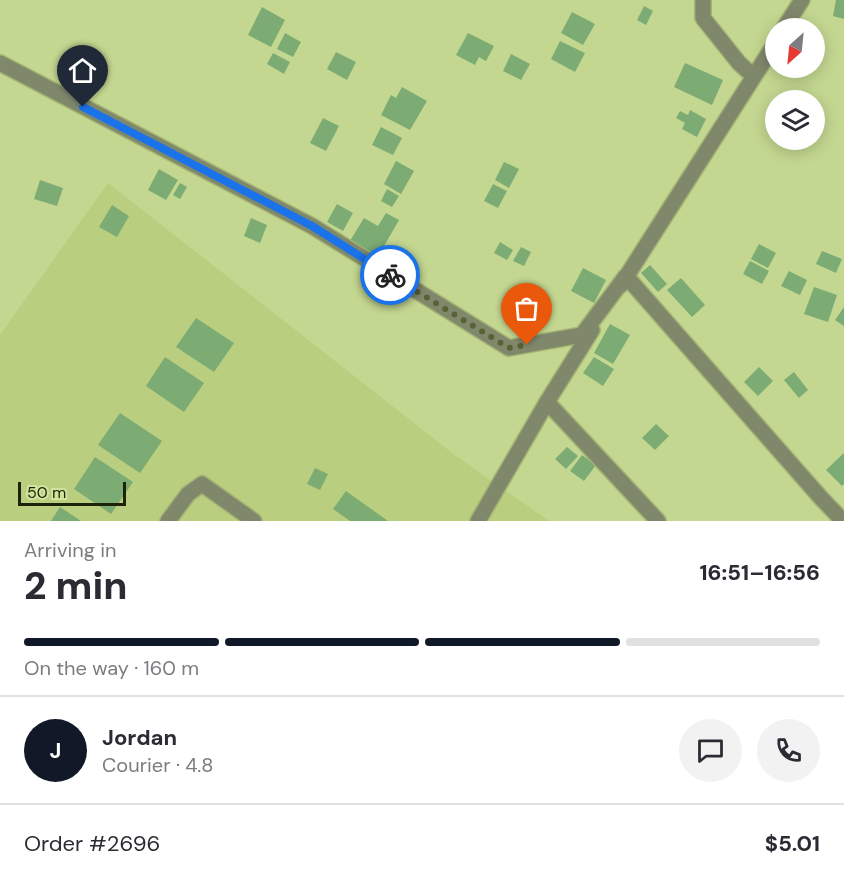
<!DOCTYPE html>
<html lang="en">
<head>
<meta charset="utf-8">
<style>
  :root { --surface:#fff; --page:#f2f2f3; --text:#2b2b33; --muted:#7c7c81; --line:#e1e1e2; --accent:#111827 }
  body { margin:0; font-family:"DM Sans",sans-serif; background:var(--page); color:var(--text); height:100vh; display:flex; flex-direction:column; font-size:22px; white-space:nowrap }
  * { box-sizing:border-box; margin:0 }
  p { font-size:20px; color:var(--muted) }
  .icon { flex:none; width:33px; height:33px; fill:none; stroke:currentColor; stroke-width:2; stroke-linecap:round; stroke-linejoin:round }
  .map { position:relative; height:521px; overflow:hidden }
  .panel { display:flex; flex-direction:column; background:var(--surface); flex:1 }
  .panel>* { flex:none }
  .needle { width:39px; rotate:207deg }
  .controls { position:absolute; left:765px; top:18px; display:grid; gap:12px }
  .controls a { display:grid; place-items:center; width:60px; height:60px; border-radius:50%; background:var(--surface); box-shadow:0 3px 15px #0003; font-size:30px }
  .scale { position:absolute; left:18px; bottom:15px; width:108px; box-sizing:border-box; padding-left:6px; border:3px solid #1d2306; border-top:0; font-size:16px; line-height:21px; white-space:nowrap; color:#1d2306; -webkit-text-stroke:4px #d1e49d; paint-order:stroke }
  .pin { position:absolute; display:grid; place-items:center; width:51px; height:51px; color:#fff; margin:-62px -26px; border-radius:50% 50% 50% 0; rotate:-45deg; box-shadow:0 0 6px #0007 }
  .pin .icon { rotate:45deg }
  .courier { position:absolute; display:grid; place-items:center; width:60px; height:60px; margin:-30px; border:4px solid #1a73e8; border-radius:50%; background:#fff; color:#222; box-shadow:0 2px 8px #0007 }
  .headline em { font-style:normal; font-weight:800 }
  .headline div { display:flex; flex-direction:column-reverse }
  .headline { display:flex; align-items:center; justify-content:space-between; height:102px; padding:0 24px }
  h1 { font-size:39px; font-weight:800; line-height:45px }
  .bar { display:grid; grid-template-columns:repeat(4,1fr); gap:9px 6px; align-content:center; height:72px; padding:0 24px }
  .bar i { height:8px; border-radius:4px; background:var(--line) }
  .bar .on { background:var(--accent) }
  .bar p { grid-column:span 4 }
  .line { display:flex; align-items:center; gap:15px; padding:0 24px; border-top:2px solid var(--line) }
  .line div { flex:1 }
  .round { display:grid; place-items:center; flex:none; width:63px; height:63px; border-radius:32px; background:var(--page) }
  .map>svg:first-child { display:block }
  .built { fill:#b9ce7f }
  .building { fill:#7cac74 }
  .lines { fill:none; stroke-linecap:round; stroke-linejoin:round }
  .minor-casing { stroke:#a3b374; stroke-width:18 }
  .minor { stroke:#80886c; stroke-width:15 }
  .done { stroke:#576236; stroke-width:6; stroke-dasharray:0 10.8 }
  .route { stroke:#1a73e8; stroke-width:8 }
</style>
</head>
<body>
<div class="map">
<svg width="844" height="521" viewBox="0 0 844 521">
  <rect width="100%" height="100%" fill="#c4d790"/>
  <!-- built -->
  <path class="built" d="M 108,183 L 456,456 L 549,521 L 0,521 L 0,335 Z"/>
  <!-- building -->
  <g class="building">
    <path d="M 836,0 L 844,0 L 844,19 L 833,16 Z"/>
    <path d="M 644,6 L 653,11 L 646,25 L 637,20 Z"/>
    <path d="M 262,7 L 285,20 L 271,47 L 248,35 Z"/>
    <path d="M 572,12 L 595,24 L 583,45 L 561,33 Z"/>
    <path d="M 285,33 L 301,42 L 293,57 L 277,49 Z"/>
    <path d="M 468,33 L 494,46 L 486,61 L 479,57 L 475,65 L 456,55 Z"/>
    <path d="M 560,41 L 585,53 L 575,72 L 551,59 Z"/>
    <path d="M 336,52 L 356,62 L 347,80 L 327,69 Z"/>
    <path d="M 273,53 L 290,62 L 284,74 L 267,64 Z"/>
    <path d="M 511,54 L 530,64 L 521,80 L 503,71 Z"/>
    <path d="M 685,63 L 723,80 L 712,105 L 674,87 Z"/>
    <path d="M 402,87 L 427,101 L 410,130 L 381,115 L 391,95 L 396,98 Z"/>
    <path d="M 690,110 L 706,119 L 697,137 L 682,129 L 685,123 L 676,118 L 680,111 L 688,115 Z"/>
    <path d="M 323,118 L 339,126 L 326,151 L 310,143 Z"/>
    <path d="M 381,127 L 402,138 L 393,155 L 372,145 Z"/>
    <path d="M 396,161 L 414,171 L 401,194 L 384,184 Z"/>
    <path d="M 504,162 L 519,169 L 509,188 L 495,180 Z"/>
    <path d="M 159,169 L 178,180 L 166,200 L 148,190 Z"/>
    <path d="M 40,180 L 63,188 L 57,206 L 34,199 Z"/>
    <path d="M 180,183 L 187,187 L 180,199 L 173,195 Z"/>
    <path d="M 493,184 L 507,191 L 498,208 L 484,201 Z"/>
    <path d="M 387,189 L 399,196 L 392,207 L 381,201 Z"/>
    <path d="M 337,204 L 353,213 L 343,231 L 327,222 Z"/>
    <path d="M 112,205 L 129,216 L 117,237 L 99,227 Z"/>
    <path d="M 386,213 L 399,220 L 376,260 L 348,244 L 364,218 L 378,226 Z"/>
    <path d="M 251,218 L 267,225 L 260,243 L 244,236 Z"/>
    <path d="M 500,242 L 513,250 L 507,260 L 494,253 Z"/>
    <path d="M 759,244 L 776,253 L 768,268 L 751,259 Z"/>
    <path d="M 521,247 L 531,252 L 524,266 L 513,261 Z"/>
    <path d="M 822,251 L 842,259 L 836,273 L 816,264 Z"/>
    <path d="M 750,261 L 769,271 L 762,284 L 743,274 Z"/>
    <path d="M 650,265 L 667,284 L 658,292 L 641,273 Z"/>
    <path d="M 583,268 L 606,280 L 594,303 L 571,291 Z"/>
    <path d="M 789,271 L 807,280 L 800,295 L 781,286 Z"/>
    <path d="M 681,278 L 705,305 L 692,317 L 667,290 Z"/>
    <path d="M 814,287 L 837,295 L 828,322 L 804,314 Z"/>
    <path d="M 844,307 L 844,326 L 835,320 Z"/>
    <path d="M 196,318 L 234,343 L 214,372 L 176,347 Z"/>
    <path d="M 610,324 L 630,335 L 613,364 L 594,353 Z"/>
    <path d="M 165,357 L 204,383 L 184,412 L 146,386 Z"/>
    <path d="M 594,357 L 614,369 L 603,386 L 583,373 Z"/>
    <path d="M 759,367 L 773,381 L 758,396 L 744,382 Z"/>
    <path d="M 794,372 L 808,390 L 799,398 L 784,380 Z"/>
    <path d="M 120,413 L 162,441 L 140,473 L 98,445 Z"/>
    <path d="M 656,424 L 669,436 L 655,450 L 642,438 Z"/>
    <path d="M 567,447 L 578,456 L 566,469 L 555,459 Z"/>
    <path d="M 844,453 L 844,484 L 842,486 L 826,470 Z"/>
    <path d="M 582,455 L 596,465 L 584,481 L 570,471 Z"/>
    <path d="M 95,457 L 133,482 L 111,514 L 74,489 Z"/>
    <path d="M 315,468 L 328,474 L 320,490 L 307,484 Z"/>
    <path d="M 346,491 L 388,521 L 350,521 L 333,509 Z"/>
    <path d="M 60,507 L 81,521 L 51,521 Z"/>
  </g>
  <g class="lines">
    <defs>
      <g id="minor">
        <path d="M 703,0 L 703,18 L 739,63 L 753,76"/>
        <path d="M 784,28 L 802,0"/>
        <path d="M 0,63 L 312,226 L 509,348 L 582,335 L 626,276 L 821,498 L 843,521"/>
        <path d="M 621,285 L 776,42"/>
        <path d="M 547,402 L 658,521"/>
        <path d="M 168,521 L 188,494 L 202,484 L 254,521"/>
        <path d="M 478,521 L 547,402 L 592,330"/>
      </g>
    </defs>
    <!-- minor casing -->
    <use href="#minor" class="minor-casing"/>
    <!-- minor -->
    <use href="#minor" class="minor"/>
  </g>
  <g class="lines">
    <!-- done -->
    <path class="done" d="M 390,275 L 509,348 L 527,345"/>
    <!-- route -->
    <path class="route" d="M 83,107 L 312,226 L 390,275"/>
  </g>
</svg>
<div class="controls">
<a><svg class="needle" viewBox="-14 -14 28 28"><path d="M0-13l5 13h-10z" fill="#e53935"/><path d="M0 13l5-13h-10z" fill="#7c7c81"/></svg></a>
<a><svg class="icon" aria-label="layers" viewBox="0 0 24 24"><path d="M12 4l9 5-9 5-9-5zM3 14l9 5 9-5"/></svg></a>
</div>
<div class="scale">50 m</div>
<div class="pin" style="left:527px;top:345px;background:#ea580c"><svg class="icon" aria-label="bag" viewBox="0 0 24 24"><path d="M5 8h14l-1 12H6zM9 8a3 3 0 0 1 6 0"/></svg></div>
<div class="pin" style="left:83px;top:107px;background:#1f2937"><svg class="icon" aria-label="home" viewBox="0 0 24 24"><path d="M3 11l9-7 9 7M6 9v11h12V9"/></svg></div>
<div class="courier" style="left:390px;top:275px"><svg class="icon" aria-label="bike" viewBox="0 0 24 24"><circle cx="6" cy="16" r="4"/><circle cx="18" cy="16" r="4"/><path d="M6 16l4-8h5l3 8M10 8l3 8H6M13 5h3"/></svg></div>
</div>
<section class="panel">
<div class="headline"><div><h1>2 min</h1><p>Arriving in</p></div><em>16:51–16:56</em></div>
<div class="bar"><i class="on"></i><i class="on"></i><i class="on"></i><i></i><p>On the way · 160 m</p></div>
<div class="line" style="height:108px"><b class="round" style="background:var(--accent);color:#fff">J</b><div><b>Jordan</b><p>Courier · 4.8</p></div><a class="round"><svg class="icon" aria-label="chat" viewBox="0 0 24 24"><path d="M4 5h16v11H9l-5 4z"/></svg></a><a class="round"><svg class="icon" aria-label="phone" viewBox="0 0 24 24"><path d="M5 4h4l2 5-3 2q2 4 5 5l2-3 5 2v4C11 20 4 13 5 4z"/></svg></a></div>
<div class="line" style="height:78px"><div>Order #2696</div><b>$5.01</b></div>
</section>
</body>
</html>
